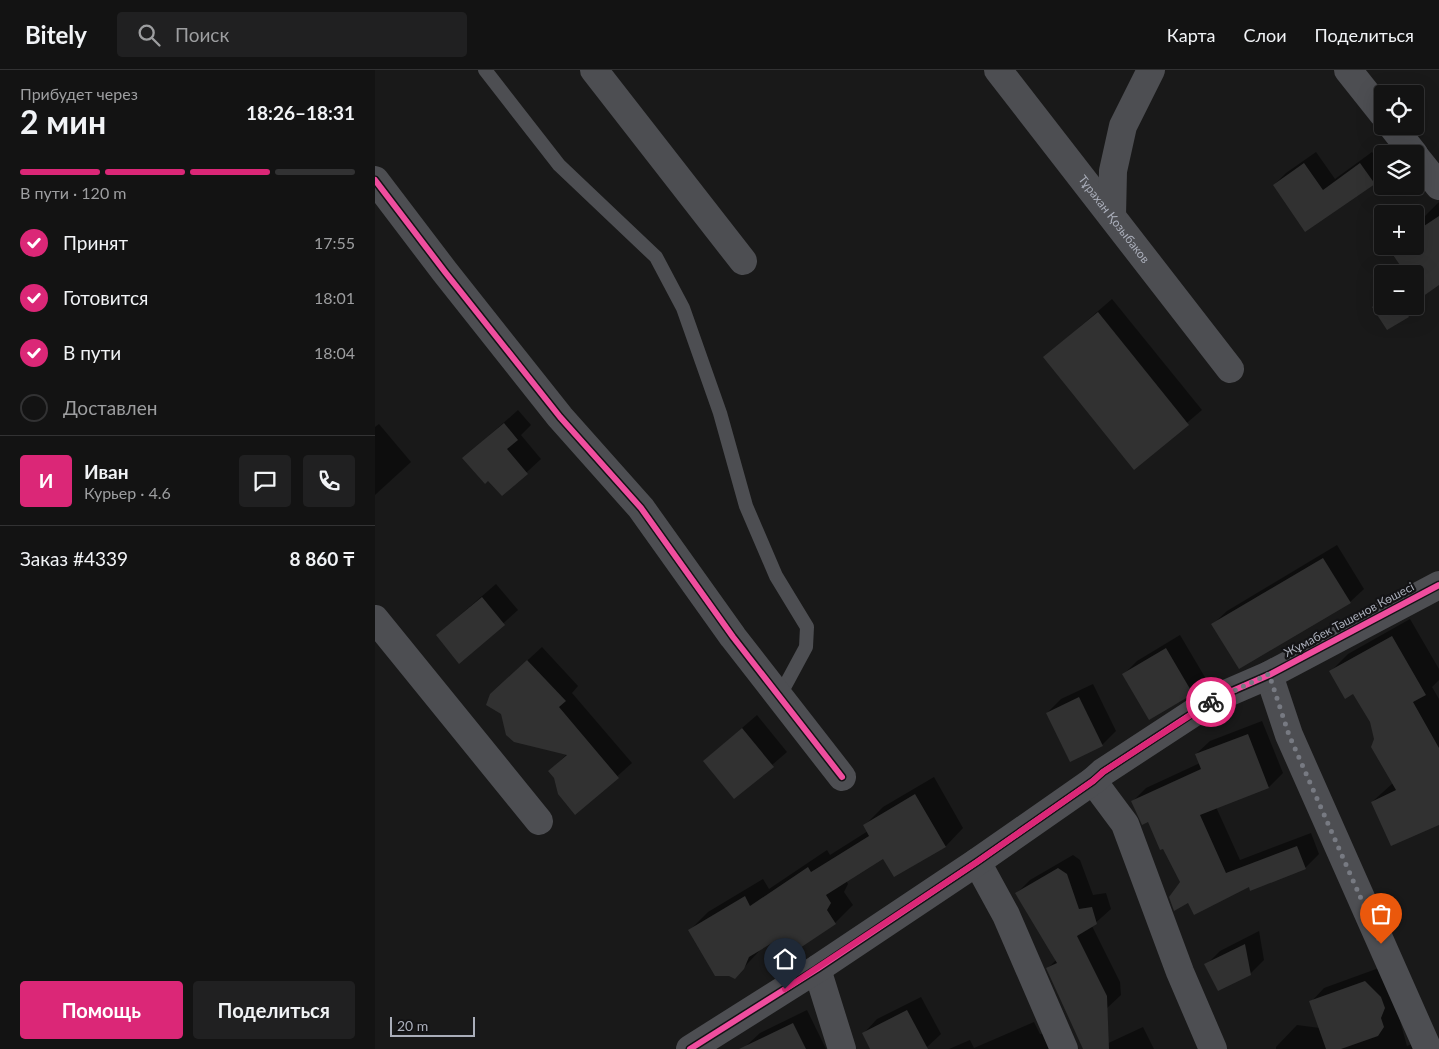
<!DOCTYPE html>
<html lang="ru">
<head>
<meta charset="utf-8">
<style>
  :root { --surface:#131313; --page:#202021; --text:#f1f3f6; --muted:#9d9ea0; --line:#323233; --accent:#db2777 }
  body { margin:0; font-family:Lato,sans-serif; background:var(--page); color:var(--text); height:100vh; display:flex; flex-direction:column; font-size:19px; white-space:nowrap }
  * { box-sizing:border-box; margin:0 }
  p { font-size:16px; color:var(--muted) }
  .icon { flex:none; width:28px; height:28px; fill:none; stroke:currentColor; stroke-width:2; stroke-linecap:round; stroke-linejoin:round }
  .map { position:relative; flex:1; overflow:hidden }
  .sheet { display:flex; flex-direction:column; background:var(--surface); width:375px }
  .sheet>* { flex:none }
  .tools { position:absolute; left:999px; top:15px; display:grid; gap:10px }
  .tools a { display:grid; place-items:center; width:50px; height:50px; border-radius:5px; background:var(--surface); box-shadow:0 5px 20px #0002,0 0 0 1px var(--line); font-size:25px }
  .scale { position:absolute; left:15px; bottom:12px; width:85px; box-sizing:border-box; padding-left:5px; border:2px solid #aaaeba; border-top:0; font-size:14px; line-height:18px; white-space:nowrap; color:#aaaeba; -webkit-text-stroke:4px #131315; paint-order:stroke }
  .pin { position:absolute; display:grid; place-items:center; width:42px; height:42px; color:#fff; margin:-51px -21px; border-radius:50% 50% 50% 0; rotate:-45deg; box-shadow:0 0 5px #0007 }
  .pin .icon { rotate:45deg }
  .courier { position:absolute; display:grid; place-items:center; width:50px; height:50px; margin:-25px; border:4px solid #db2777; border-radius:50%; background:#fff; color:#222; box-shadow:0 1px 6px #0007 }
  .summary em { font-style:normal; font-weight:700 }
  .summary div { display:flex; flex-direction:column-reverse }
  .summary { display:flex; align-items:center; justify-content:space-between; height:85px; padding:0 20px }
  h1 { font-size:32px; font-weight:700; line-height:38px }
  .bar { display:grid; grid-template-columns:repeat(4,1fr); gap:8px 5px; align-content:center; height:60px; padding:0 20px }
  .bar i { height:6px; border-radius:4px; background:var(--line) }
  .bar .active { background:var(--accent) }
  .bar p { grid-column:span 4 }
  .line { display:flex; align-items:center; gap:12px; padding:0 20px; border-top:1px solid var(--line) }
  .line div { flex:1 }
  .round { display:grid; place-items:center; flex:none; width:52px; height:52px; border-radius:5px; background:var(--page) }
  ol { padding:0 20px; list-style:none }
  li { display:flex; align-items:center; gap:15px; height:55px }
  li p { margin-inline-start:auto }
  li .icon { padding:5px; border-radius:50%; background:var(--accent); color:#fff; stroke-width:4 }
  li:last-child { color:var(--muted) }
  li i { width:28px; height:28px; border:2px solid var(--line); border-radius:50% }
  .primary-button { display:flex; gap:10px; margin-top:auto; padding:10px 20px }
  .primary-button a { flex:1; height:58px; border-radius:5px; background:var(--accent); color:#fff; font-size:20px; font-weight:700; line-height:58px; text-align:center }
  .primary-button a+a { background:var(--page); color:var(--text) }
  header { display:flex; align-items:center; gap:30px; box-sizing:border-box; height:70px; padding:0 25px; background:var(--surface); border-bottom:1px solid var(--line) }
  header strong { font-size:24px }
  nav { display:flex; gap:28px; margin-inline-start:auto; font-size:18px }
  .search { width:350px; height:45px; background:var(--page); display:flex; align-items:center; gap:12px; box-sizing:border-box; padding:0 18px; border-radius:5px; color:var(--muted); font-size:19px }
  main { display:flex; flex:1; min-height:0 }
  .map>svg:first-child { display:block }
  .shadow { fill:#0007 }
  .building { fill:#313131 }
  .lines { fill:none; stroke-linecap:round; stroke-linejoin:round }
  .lane { stroke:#4d4e52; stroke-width:14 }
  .street { stroke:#4d4e52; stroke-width:28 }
  .cycleway-casing { stroke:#131315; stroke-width:9 }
  .cycleway { stroke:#ef4d9e; stroke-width:6 }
  .done { stroke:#777a82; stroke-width:5; stroke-dasharray:0 9 }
  .route { stroke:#db2777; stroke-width:6 }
  .labels { text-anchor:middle; stroke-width:4.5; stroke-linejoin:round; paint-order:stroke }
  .street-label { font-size:12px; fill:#aaaeba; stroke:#131315 }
</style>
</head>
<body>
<header>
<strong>Bitely</strong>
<div class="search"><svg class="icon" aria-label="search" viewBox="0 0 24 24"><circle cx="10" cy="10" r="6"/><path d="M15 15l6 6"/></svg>Поиск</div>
<nav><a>Карта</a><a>Слои</a><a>Поделиться</a></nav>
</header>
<main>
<section class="sheet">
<div class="summary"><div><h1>2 мин</h1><p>Прибудет через</p></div><em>18:26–18:31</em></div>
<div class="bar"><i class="active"></i><i class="active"></i><i class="active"></i><i></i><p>В пути · 120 m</p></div>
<ol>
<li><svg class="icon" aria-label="check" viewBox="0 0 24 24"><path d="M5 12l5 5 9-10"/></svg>Принят<p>17:55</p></li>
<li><svg class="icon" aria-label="check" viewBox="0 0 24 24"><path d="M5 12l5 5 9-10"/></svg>Готовится<p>18:01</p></li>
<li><svg class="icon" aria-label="check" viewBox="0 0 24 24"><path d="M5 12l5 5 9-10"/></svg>В пути<p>18:04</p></li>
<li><i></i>Доставлен</li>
</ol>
<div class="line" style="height:90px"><b class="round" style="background:var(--accent);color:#fff">И</b><div><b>Иван</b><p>Курьер · 4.6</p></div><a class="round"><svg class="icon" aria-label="chat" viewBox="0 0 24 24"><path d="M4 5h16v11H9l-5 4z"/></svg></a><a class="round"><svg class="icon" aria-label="phone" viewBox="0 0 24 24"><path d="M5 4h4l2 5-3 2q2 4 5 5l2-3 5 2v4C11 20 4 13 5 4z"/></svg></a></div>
<div class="line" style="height:65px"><div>Заказ #4339</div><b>8 860 ₸</b></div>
<div class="primary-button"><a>Помощь</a><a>Поделиться</a></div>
</section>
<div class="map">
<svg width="1064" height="979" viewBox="0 0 1064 979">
  <rect width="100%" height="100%" fill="#191919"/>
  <!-- shadow -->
  <g class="shadow">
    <path d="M 941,82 L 960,109 L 997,82 L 1008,97 L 1008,105 L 999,113 L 931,160 L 899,115 L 911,103 Z"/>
    <path d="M 1064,132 L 1064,214 L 1040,215 L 1040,157 L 1050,150 L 1048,148 Z"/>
    <path d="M 737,229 L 827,340 L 759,398 L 670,287 Z"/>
    <path d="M 1008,229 L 1008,236 L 1039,236 L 1040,239 L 1012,259 L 999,237 Z"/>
    <path d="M 143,340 L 156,355 L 146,365 L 166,389 L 127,425 L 113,409 L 89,388 Z"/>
    <path d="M 4,354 L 36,392 L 0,425 L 0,357 Z"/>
    <path d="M 962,475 L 989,519 L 975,532 L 838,554 L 852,541 Z"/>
    <path d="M 121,514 L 143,540 L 85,592 L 62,565 Z"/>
    <path d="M 1035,549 L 1064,599 L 1064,610 L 1057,617 L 1064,629 L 1064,753 L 997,732 L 1018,713 L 996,652 L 979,622 L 955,602 L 973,584 Z"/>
    <path d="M 805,565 L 831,609 L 817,623 L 748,605 L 762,591 Z"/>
    <path d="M 167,577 L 203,616 L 197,623 L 257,693 L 201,743 L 175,701 L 192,684 L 131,610 Z"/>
    <path d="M 718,614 L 741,661 L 727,675 L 672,643 L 686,629 Z"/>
    <path d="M 382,645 L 412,682 L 360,727 L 329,691 Z"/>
    <path d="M 887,651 L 908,703 L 894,717 L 841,737 L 865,790 L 936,763 L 944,784 L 930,798 L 813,832 L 807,812 L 774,751 L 757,732 L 771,718 L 825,693 L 821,684 L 835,671 Z"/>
    <path d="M 559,707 L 588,758 L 571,776 L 520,806 L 508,787 L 471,810 L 473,814 L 469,822 L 478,835 L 460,853 L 402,868 L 388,877 L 359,908 L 315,860 L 333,842 L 388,809 L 394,819 L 452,780 L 455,785 L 493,761 L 490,755 L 508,737 Z"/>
    <path d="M 698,785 L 705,790 L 718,825 L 731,823 L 736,839 L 717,856 L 745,912 L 746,925 L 731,939 L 673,898 L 681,890 L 641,824 L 655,810 Z"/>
    <path d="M 884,861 L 889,890 L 875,904 L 831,895 L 845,881 Z"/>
    <path d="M 1004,898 L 1020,933 L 1032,976 L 1051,968 L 1056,979 L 901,979 L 901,977 L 922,955 L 945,958 L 936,932 L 949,918 Z"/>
    <path d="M 546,927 L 566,964 L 550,979 L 497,979 L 489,963 L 502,949 Z"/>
    <path d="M 432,940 L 451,979 L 372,979 L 371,976 L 385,963 Z"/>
    <path d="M 659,952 L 665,964 L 673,964 L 681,979 L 574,979 L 595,970 L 599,978 Z"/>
    <path d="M 768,957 L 779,979 L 724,979 L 727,976 Z"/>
  </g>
  <!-- building -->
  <g class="building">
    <path d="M 929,93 L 948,120 L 985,93 L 1000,114 L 930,162 L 898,115 Z"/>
    <path d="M 1064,146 L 1064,215 L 1047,227 L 1040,217 L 1040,204 L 1031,204 L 1012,176 L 1040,176 L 1040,162 Z"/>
    <path d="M 1008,230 L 1008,236 L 1028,236 L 1034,247 L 1012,260 L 997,237 Z"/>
    <path d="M 723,242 L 814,355 L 759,400 L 668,287 Z"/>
    <path d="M 129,353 L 143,370 L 132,379 L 153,404 L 127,426 L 113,411 L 110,414 L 87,388 Z"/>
    <path d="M 948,488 L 976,533 L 864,599 L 836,554 Z"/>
    <path d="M 107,527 L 130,555 L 84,594 L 61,565 Z"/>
    <path d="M 1017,566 L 1051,625 L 1038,632 L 1064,678 L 1064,755 L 1016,776 L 996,732 L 1021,720 L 996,677 L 999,669 L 995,652 L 978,624 L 970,629 L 954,601 Z"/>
    <path d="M 791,578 L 818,624 L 774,650 L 747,604 Z"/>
    <path d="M 152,590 L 191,631 L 184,637 L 244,708 L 200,745 L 183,724 L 179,708 L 173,701 L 192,685 L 139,672 L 131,665 L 126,644 L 111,635 L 115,624 Z"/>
    <path d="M 704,627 L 728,676 L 695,692 L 671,643 Z"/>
    <path d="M 367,658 L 399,697 L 359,729 L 328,691 Z"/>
    <path d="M 873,664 L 894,718 L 825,745 L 851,803 L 922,776 L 931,799 L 875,821 L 874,817 L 819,845 L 813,833 L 799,841 L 794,827 L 805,812 L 788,779 L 785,780 L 773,752 L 767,755 L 756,731 L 826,699 L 820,684 Z"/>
    <path d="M 540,724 L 571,777 L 519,807 L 508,789 L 451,825 L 456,833 L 452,840 L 461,854 L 413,886 L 402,870 L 374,887 L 369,899 L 360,909 L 354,906 L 340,906 L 313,860 L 370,826 L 375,836 L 433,797 L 436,802 L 494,766 L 488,755 Z"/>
    <path d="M 683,798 L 692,804 L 704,839 L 717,837 L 722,854 L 702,866 L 732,926 L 734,979 L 708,979 L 671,898 L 682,893 L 640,823 Z"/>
    <path d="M 870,874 L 876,905 L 843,921 L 829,894 Z"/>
    <path d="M 990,911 L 1006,927 L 1010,938 L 1006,948 L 1009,957 L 1003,966 L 966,979 L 951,979 L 934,931 Z"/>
    <path d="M 532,940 L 553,979 L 495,979 L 487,963 Z"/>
    <path d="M 418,953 L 431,979 L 364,979 Z"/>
  </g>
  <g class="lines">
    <!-- lane -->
    <path class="lane" d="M 110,0 L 184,95 L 281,187 L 308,238 L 345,343 L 371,436 L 401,506 L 432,557 L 431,577 L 404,627"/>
    <!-- street -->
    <g class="street">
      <path d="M 219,0 L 368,191"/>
      <path id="s1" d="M 623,0 L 855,299"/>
      <path d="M 973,0 L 1008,44"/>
      <path d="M 1017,56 L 1039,84"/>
      <path d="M 1040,86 L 1064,116"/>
      <path d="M 0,110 L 70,202 L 185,347 L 266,438 L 358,567 L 467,707"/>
      <path d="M 737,146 L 738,101 L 748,56 L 776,0"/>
      <path d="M 0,549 L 164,751"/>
      <path d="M 894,605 L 914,665 L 1053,979"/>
      <path d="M 718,711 L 750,754 L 805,902 L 838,979"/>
      <path d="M 602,792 L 631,845 L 689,979"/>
      <path d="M 442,899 L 467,979"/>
      <path d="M 315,979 L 442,899 L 602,792 L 718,711 L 728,702 L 841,628 L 894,605 L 1064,515"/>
    </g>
    <defs>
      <g id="cycleway">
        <path d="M 0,110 L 70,202 L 185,347 L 266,438 L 358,567 L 467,707"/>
        <path d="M 315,979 L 442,899 L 602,792 L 718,711 L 728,702 L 841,628 L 894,605 L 1064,515"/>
      </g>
    </defs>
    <!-- cycleway casing -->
    <use href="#cycleway" class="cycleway-casing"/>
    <!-- cycleway -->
    <use href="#cycleway" class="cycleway"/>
  </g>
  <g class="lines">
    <!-- done -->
    <path class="done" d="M 836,632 L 894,604 L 914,665 L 1006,874"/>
    <!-- route -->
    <path class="route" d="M 410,919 L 602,792 L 718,711 L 728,702 L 836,632"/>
  </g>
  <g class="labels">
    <!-- street labels -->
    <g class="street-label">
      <text dy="4" stroke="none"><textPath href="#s1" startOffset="189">Тұрахан Қозыбаков</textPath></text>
      <text transform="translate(974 550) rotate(-28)" y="4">Жұмабек Тәшенов Көшесі</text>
    </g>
  </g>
</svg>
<div class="tools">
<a><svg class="icon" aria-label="locate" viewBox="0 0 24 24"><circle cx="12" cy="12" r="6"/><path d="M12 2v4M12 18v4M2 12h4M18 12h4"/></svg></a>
<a><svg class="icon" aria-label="layers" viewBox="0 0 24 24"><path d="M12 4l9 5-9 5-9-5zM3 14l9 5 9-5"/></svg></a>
<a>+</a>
<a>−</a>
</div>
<div class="scale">20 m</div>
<div class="pin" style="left:1006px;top:874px;background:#ea580c"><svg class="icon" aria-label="bag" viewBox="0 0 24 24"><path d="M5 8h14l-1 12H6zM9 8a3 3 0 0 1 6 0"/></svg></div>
<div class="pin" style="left:410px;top:919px;background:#1f2937"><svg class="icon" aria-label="home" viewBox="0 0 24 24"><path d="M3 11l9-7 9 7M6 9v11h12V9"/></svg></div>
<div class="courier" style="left:836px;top:632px"><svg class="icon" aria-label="bike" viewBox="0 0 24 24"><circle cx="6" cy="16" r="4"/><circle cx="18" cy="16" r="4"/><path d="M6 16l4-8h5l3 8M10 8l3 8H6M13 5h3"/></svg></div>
</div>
</main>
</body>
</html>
